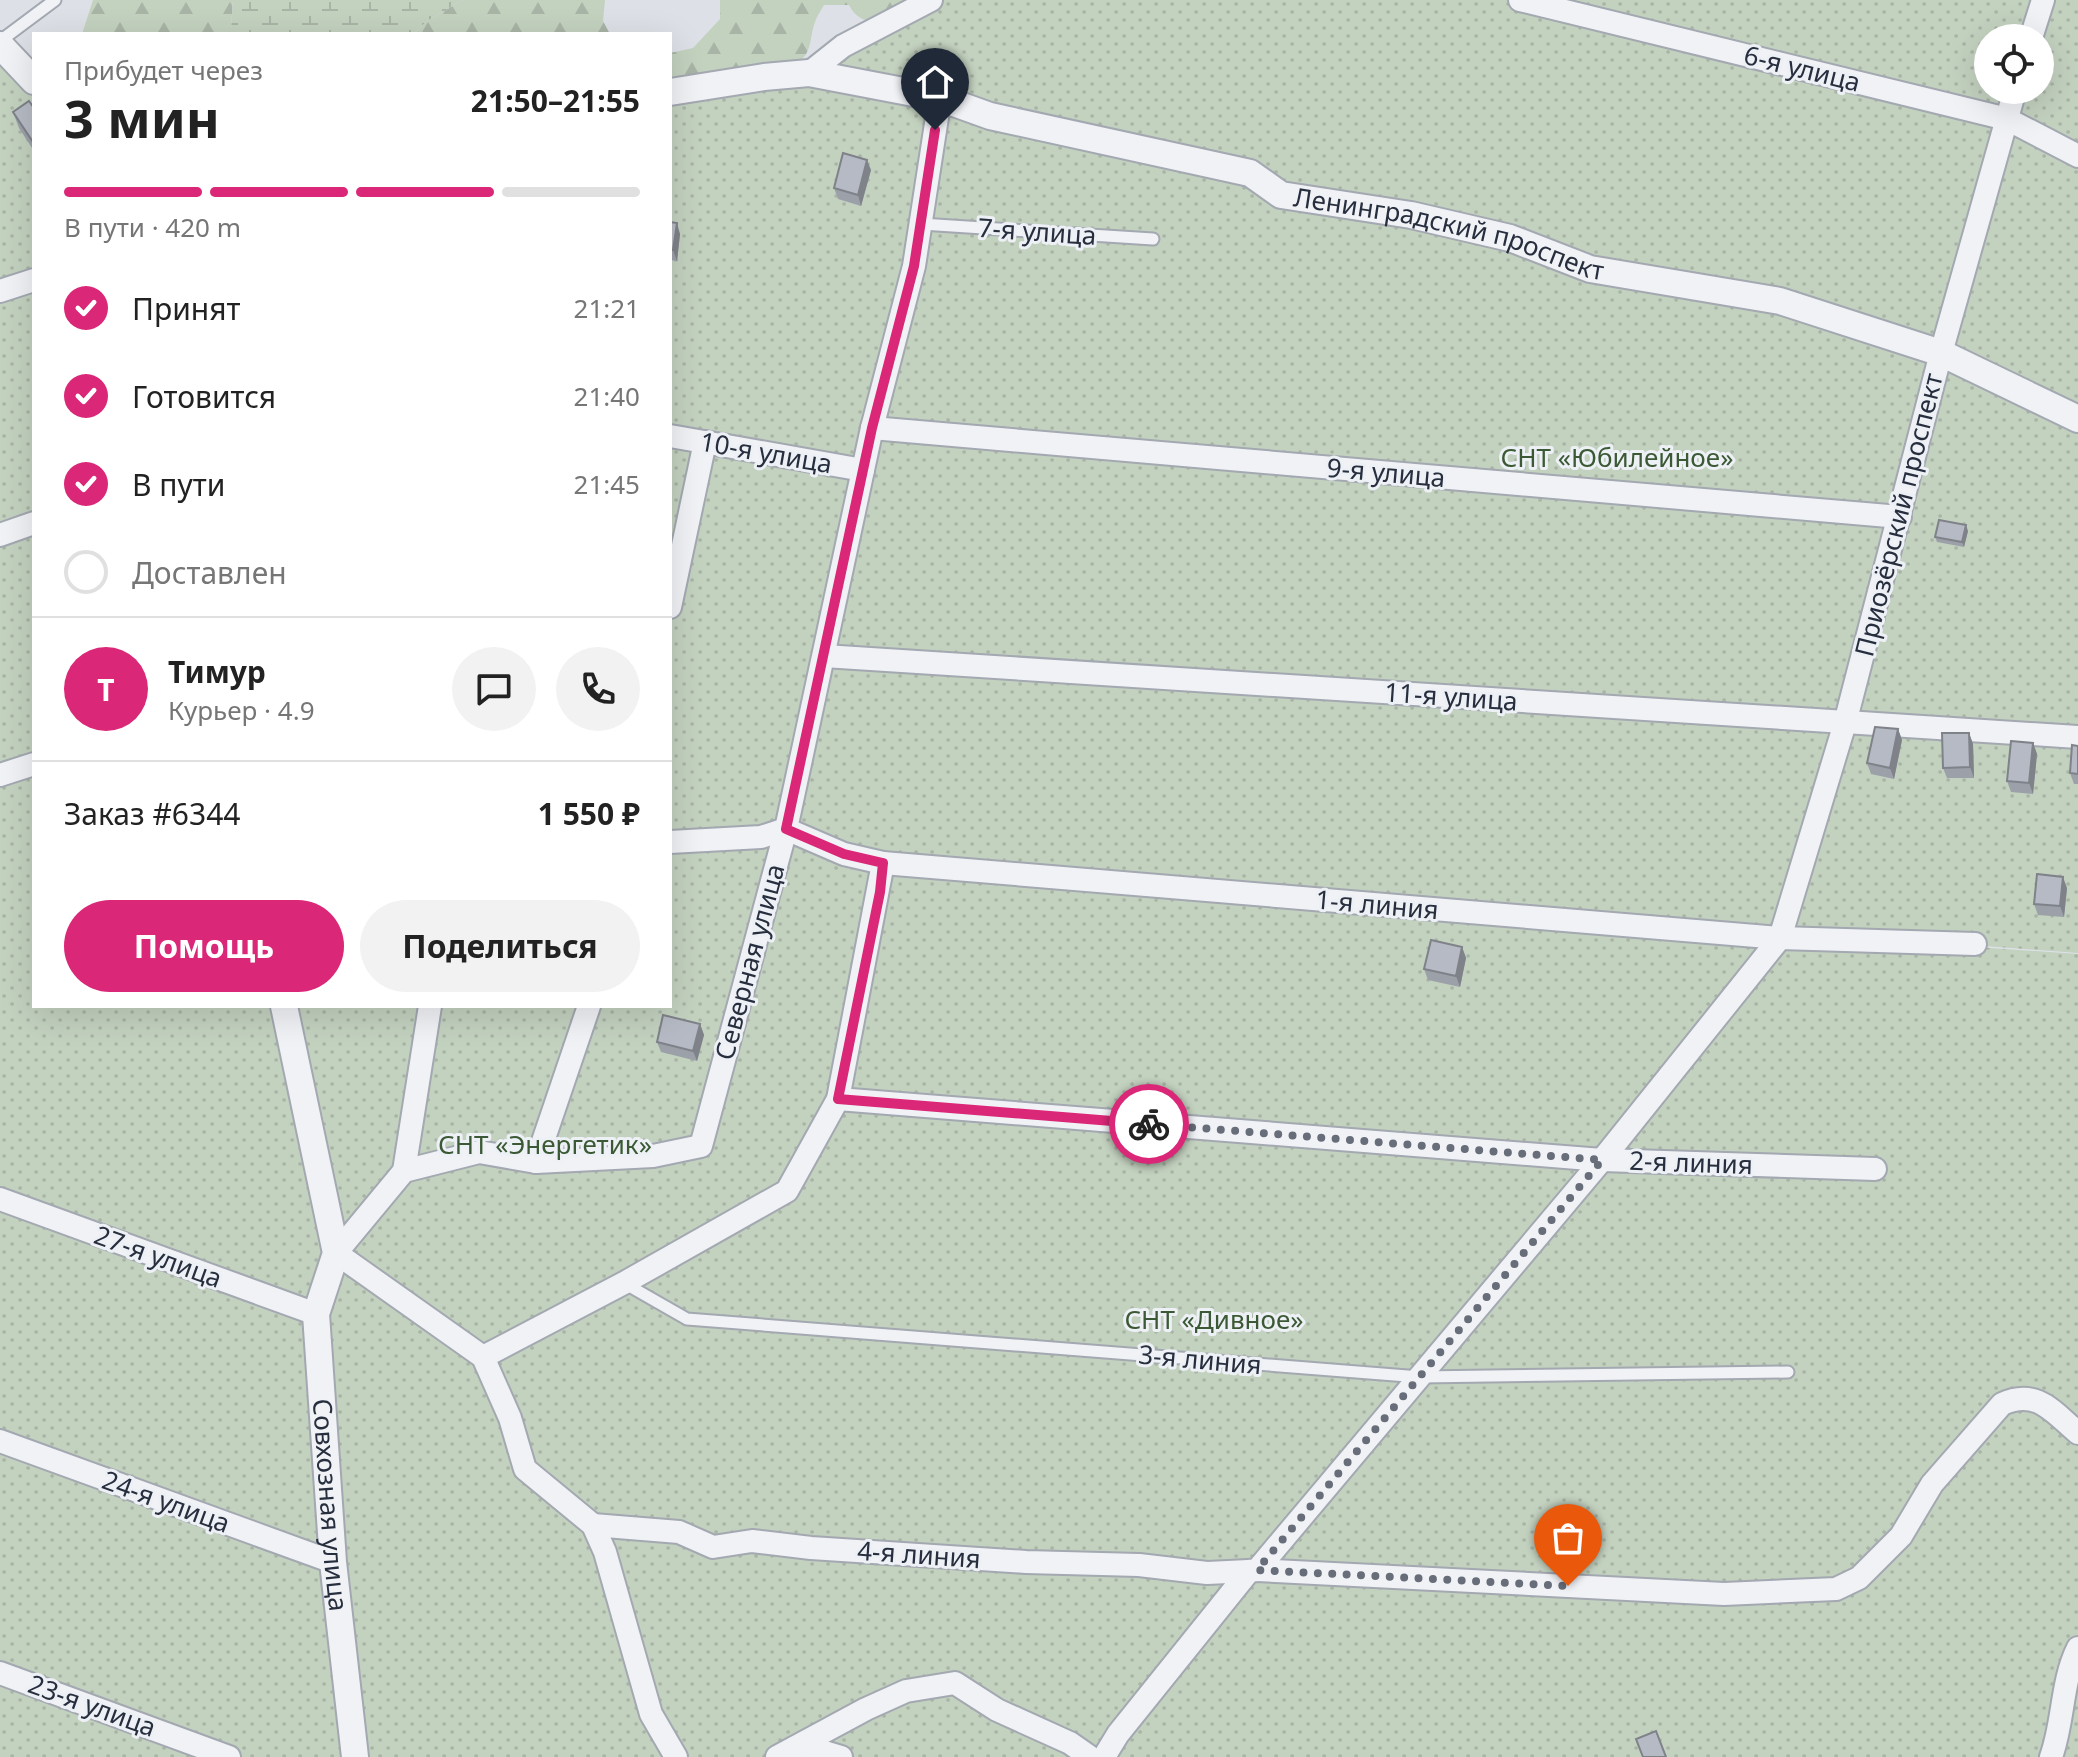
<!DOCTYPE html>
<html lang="ru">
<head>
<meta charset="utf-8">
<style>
  :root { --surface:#fff; --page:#f2f2f2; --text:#222; --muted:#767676; --line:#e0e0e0; --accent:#db2777 }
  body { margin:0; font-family:"Noto Sans",sans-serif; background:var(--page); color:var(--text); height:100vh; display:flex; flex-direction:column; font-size:30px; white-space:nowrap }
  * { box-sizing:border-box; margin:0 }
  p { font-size:26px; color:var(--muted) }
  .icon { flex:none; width:44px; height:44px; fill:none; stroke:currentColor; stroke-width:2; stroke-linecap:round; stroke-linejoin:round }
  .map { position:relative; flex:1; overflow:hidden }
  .panel { position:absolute; left:32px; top:32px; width:640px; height:976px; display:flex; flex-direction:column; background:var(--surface); border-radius:0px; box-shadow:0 8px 32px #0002 }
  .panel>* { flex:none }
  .tools { position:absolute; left:1974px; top:24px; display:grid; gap:16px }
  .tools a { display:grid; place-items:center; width:80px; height:80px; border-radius:50%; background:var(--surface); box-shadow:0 8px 32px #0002; font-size:40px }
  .pin { position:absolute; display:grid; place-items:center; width:68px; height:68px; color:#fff; margin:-82px -34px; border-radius:50% 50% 50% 0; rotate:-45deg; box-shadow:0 0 8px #0007 }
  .pin .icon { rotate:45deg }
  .courier { position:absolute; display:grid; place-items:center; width:80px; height:80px; margin:-40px; border:6px solid #db2777; border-radius:50%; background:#fff; color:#222; box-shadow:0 2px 10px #0007 }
  .head em { font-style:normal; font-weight:700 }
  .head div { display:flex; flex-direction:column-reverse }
  .head { display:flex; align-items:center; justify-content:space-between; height:136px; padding:0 32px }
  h1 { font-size:52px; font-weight:700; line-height:60px }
  .bar { display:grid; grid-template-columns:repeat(4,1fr); gap:12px 8px; align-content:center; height:96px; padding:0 32px }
  .bar i { height:10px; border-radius:6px; background:var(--line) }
  .bar .on { background:var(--accent) }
  .bar p { grid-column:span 4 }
  .line { display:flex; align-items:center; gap:20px; padding:0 32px; border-top:2px solid var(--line) }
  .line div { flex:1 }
  .round { display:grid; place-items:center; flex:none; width:84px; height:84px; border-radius:42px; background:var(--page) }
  ol { padding:0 32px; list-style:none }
  li { display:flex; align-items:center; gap:24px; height:88px }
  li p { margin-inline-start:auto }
  li .icon { padding:8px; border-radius:50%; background:var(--accent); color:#fff; stroke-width:4 }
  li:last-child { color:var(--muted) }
  li i { width:44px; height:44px; border:4px solid var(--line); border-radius:50% }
  .cta { display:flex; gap:16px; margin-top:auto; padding:16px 32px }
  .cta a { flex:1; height:92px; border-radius:48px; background:var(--accent); color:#fff; font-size:32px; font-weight:700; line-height:92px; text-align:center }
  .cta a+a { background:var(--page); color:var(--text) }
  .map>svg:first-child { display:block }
  .forest { fill:url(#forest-firs) }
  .wetland { fill:url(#wetland-marsh) }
  .garden { fill:url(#garden-dots); fill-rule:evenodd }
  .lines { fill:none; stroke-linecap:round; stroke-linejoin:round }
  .service-casing { stroke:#a3a8b1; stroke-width:15 }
  .minor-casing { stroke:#a3a8b1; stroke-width:26 }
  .tertiary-casing { stroke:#a3a8b1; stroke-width:30 }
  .service { stroke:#f0f2f6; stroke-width:11 }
  .minor { stroke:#f0f2f6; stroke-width:22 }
  .tertiary { stroke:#f0f2f6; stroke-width:26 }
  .wall { fill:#9ca0a9 }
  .shaded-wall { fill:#7f8289 }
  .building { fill:#b5bac4; stroke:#7f8289; stroke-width:2 }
  .done { stroke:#676d79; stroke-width:8; stroke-dasharray:0 14.4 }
  .route { stroke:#db2777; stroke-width:10 }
  .labels { text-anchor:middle; stroke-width:6; stroke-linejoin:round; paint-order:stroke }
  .street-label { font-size:26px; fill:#272e3e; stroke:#edf0f5 }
  .park-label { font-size:26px; fill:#3a5934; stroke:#edf0f5 }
</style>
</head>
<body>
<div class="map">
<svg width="2078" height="1757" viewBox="0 0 2078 1757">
  <defs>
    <pattern id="forest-firs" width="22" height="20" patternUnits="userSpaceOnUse" patternTransform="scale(2)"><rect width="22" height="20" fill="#c3d1bf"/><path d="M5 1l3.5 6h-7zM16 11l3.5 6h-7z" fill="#a8b4a5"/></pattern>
    <pattern id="wetland-marsh" width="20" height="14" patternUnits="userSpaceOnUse" patternTransform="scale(2)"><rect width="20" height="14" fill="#c3d1bf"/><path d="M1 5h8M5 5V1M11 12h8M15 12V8" fill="none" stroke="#a8b4a5"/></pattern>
    <pattern id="garden-dots" width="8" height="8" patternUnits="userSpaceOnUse" patternTransform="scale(2)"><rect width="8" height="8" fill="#c3d1bf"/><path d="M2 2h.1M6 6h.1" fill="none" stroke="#a8b4a5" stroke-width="1.8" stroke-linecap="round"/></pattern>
  </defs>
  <rect width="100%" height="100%" fill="#dde1e7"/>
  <!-- forest -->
  <g class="forest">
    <path d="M 93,0 L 233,0 L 231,28 L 243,34 L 82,34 Z"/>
    <path d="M 463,0 L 605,0 L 603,21 L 610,34 L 413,34 L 427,21 Z"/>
    <path d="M 720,0 L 929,0 C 907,12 866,39 849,5 L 824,5 C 821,10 817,16 815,22 C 809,38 813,53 797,63 L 670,77 L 670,53 L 693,48 L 720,19 Z"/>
  </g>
  <!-- wetland -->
  <path class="wetland" d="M 233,0 L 463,0 L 427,21 L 413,34 L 243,34 L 231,29 Z"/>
  <!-- garden -->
  <path class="garden" d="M 929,0 L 2078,0 L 2078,953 L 883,863 L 888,873 L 2078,954 L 2078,1757 L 0,1757 L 0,45 L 34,81 L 34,1006 L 670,1006 L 670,94 L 809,73 ZM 1988,38 L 2040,38 L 2040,90 L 1988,90 Z"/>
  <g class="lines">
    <defs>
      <g id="service">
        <path d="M 0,41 L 55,0"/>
        <path d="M 921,224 L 1153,239"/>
        <path d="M 624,1283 L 687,1319 L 1420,1377 L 1788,1372"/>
      </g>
      <g id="minor">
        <path d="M 1520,0 L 2007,119 L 2078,156"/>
        <path d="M 2031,38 L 2043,0"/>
        <path d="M 809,73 L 843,46 L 931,0"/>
        <path d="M 0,291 L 34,280"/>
        <path d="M 872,428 L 1900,517"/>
        <path d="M 670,436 L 863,470"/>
        <path d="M 0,535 L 34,523"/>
        <path d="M 670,607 L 705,442"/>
        <path d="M 824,656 L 2078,737"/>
        <path d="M 0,775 L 34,764"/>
        <path d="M 670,842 L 761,837 L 786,829 L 844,854 L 883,863 L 1780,938 L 1975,944"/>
        <path d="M 838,1099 L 1602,1160 L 1875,1169"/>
        <path d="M 536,1162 L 589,1006"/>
        <path d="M 404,1171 L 430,1006"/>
        <path d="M 0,1199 L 316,1314"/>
        <path d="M 483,1357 L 624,1283 L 787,1191 L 838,1099 L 883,863"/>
        <path d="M 0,1441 L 333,1562"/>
        <path d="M 593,1525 L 679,1532 L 713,1547 L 752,1541 L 811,1548 L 1026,1562 L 1139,1565 L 1207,1573 L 1249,1571"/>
        <path d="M 1257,1570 L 1724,1594 L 1836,1589 L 1859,1578 L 1901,1536 L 1932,1484 L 2002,1404 C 2037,1388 2053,1412 2078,1433"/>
        <path d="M 0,1673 L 229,1757"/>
        <path d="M 794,1748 L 821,1751 L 841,1757"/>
        <path d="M 676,1757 L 651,1714 L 605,1552 L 593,1525 L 525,1469 L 510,1418 L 483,1357 L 336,1253 L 404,1171 L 479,1152 L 536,1162 L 653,1156 L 701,1146 L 786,829 L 872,428 L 914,266 L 940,98"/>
        <path d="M 777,1757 L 866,1709 L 906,1691 L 955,1683 L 997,1710 L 1070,1743 L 1090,1757"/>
        <path d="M 1104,1757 L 1118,1734 L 1249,1571 L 1257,1570 L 1602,1160 L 1780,938 L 1845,723 L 1941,353 L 2015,90"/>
        <path d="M 2051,1757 C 2064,1721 2061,1682 2078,1648"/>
      </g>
      <g id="tertiary">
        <path d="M 0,45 L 34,81"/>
        <path id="s1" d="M 670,92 L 764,77 L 809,73 L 940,98 L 990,116 L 1250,173 L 1281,195 L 1411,215 L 1510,238 L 1590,269 L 1780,301 L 1941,353 L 2078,419"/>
        <path id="s2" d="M 284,1006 L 336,1253 L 316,1314 L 333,1562 L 355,1757"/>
      </g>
    </defs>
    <!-- service casing -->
    <use href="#service" class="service-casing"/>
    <!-- minor casing -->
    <use href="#minor" class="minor-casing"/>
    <!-- tertiary casing -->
    <use href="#tertiary" class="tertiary-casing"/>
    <!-- service -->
    <use href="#service" class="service"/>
    <!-- minor -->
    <use href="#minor" class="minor"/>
    <!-- tertiary -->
    <use href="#tertiary" class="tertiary"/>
  </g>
  <!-- wall -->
  <g class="wall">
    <path d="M 34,108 L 34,151 L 19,128 L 13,112 Z"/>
    <path d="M 871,170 L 861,206 L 838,199 L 834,188 Z"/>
    <path d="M 670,222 L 680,234 L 677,261 L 670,260 Z"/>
    <path d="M 1968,531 L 1964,547 L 1937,542 L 1935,537 Z"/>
    <path d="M 1898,729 L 1902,740 L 1894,779 L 1871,774 L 1867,763 Z"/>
    <path d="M 1969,733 L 1973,744 L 1974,778 L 1947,778 L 1943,768 Z"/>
    <path d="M 2033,743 L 2037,754 L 2033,794 L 2011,792 L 2007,781 Z"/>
    <path d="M 2078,746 L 2078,784 L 2074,784 L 2070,773 Z"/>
    <path d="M 2067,888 L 2064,917 L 2038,915 L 2034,904 Z"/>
    <path d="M 1462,947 L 1466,958 L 1460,987 L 1428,980 L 1424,969 Z"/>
    <path d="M 700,1024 L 704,1035 L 697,1061 L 661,1052 L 657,1042 Z"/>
  </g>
  <!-- shaded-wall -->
  <g class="shaded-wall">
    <path d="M 867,160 L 871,170 L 861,206 L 858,195 Z"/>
    <path d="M 677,223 L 680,234 L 677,261 L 673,250 Z"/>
    <path d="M 1966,525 L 1968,531 L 1964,547 L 1962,542 Z"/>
    <path d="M 1898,729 L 1902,740 L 1894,779 L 1890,768 Z"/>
    <path d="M 1969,733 L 1973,744 L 1974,778 L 1970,767 Z"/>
    <path d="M 2033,743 L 2037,754 L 2033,794 L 2029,783 Z"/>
    <path d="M 2063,877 L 2067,888 L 2064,917 L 2060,906 Z"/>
    <path d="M 1462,947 L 1466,958 L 1460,987 L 1456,976 Z"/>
    <path d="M 700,1024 L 704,1035 L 697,1061 L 693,1051 Z"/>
  </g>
  <!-- building -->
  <g class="building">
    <path d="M 29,101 L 34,108 L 33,142 L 13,112 Z"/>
    <path d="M 843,153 L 867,160 L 858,195 L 834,188 Z"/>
    <path d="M 670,222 L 677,223 L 673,250 L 670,250 Z"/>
    <path d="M 1939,520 L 1966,525 L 1962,542 L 1935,537 Z"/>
    <path d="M 1875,727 L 1898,729 L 1890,768 L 1867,763 Z"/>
    <path d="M 1942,733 L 1969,733 L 1970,767 L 1943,768 Z"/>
    <path d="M 2011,741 L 2033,743 L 2029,783 L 2007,781 Z"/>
    <path d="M 2072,745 L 2078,746 L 2078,774 L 2070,773 Z"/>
    <path d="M 2037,874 L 2063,877 L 2060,906 L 2034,904 Z"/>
    <path d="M 1431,940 L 1462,947 L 1456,976 L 1424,969 Z"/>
    <path d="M 663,1015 L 700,1024 L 693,1051 L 657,1042 Z"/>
    <path d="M 1656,1731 L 1666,1757 L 1643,1757 L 1636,1739 Z"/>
  </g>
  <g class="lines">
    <!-- done -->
    <path class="done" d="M 1149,1124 L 1602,1160 L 1257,1570 L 1568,1586"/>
    <!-- route -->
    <path class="route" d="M 935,130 L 914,266 L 872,428 L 786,829 L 844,854 L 883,863 L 880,892 L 838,1099 L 1149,1124"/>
  </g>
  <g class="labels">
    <!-- street labels -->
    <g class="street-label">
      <text transform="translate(1802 69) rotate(14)" y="9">6-я улица</text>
      <text transform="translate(1037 232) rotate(4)" y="9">7-я улица</text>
      <text dy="9" stroke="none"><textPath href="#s1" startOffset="804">Ленинградский проспект</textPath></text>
      <text transform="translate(766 453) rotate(10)" y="9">10-я улица</text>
      <text transform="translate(1386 473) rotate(5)" y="9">9-я улица</text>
      <text transform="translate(1899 515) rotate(-76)" y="9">Приозёрский проспект</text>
      <text transform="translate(1451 697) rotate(4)" y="9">11-я улица</text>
      <text transform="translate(1377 905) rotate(5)" y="9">1-я линия</text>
      <text transform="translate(750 962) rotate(-75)" y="9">Северная улица</text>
      <text transform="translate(1691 1163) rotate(2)" y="9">2-я линия</text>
      <text transform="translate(158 1257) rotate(20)" y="9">27-я улица</text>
      <text transform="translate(1200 1360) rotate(5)" y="9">3-я линия</text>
      <text transform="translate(166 1502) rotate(20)" y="9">24-я улица</text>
      <text dy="9" stroke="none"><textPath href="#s2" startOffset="508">Совхозная улица</textPath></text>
      <text transform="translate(919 1555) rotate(4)" y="9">4-я линия</text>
      <text transform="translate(92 1706) rotate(20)" y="9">23-я улица</text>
    </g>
    <!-- park labels -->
    <g class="park-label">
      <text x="1617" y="467">СНТ «Юбилейное»</text>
      <text x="545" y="1154">СНТ «Энергетик»</text>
      <text x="1214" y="1329">СНТ «Дивное»</text>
    </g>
  </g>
</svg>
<div class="tools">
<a><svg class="icon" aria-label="locate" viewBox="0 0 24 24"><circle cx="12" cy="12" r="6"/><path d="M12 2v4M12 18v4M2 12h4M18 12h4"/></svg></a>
</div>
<div class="pin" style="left:1568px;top:1586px;background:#ea580c"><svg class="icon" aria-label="bag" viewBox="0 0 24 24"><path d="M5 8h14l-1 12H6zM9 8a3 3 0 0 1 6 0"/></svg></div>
<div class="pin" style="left:935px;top:130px;background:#1f2937"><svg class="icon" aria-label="home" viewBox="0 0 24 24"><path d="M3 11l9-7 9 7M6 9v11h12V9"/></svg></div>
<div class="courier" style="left:1149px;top:1124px"><svg class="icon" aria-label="bike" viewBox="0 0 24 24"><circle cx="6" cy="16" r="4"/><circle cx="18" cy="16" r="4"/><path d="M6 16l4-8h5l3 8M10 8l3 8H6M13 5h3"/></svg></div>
<section class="panel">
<div class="head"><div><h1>3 мин</h1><p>Прибудет через</p></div><em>21:50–21:55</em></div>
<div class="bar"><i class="on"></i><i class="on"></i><i class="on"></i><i></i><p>В пути · 420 m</p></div>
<ol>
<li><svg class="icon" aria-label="check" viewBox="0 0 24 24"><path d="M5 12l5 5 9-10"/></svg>Принят<p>21:21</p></li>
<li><svg class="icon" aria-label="check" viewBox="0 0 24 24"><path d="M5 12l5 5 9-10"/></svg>Готовится<p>21:40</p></li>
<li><svg class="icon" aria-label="check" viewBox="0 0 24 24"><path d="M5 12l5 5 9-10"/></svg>В пути<p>21:45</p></li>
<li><i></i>Доставлен</li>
</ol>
<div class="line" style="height:144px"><b class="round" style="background:var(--accent);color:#fff">Т</b><div><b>Тимур</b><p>Курьер · 4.9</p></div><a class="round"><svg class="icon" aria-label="chat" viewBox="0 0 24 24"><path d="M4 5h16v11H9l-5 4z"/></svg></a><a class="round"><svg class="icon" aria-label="phone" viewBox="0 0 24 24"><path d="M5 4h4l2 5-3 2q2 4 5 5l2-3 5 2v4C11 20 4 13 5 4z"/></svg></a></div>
<div class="line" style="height:104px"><div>Заказ #6344</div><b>1 550 ₽</b></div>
<div class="cta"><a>Помощь</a><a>Поделиться</a></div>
</section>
</div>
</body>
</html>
